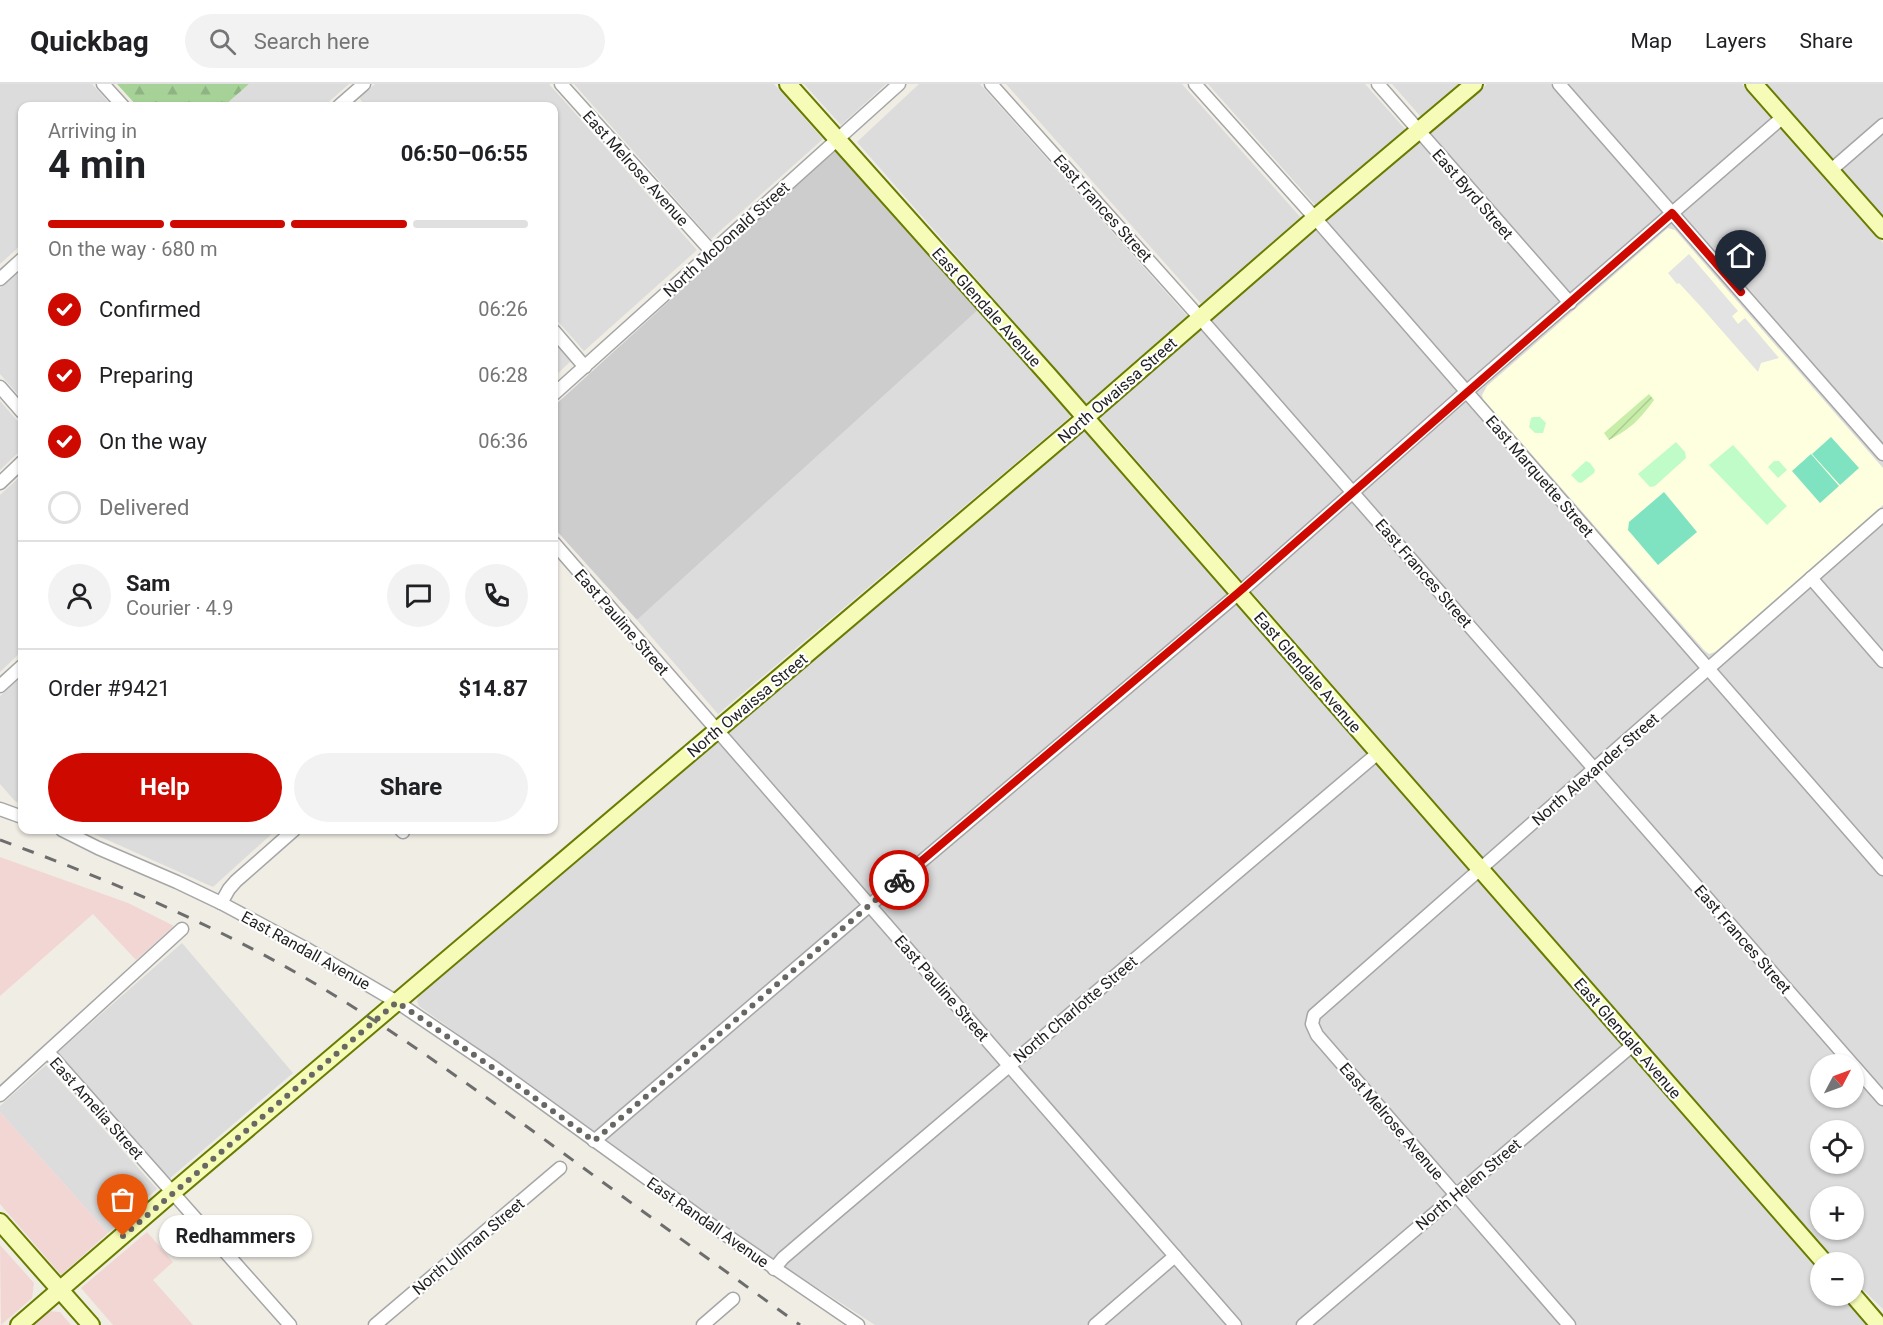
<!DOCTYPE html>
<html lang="en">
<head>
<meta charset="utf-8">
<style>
  :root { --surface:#fff; --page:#f2f2f2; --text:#202124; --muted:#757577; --line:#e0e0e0; --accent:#ce0900 }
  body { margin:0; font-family:Roboto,sans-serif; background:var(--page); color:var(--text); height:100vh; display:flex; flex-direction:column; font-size:22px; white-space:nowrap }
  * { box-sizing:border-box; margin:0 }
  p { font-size:20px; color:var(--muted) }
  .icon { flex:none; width:33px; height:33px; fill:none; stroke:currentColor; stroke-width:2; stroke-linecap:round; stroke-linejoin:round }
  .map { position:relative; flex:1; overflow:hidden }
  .sheet { position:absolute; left:18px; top:18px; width:540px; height:732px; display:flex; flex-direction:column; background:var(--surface); border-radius:12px; box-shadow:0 2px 4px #0004 }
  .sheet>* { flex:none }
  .needle { width:39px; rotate:49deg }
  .buttons { position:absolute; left:1810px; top:970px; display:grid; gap:12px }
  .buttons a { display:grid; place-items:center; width:54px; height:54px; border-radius:50%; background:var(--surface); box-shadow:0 2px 4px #0004; font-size:30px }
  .pin { position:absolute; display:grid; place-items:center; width:51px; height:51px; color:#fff; margin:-62px -26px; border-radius:50% 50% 50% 0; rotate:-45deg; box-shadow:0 0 6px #0007 }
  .pin .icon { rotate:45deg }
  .courier { position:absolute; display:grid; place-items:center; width:60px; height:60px; margin:-30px; border:4px solid #ce0900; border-radius:50%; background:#fff; color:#222; box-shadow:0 2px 8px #0007 }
  .bubble { position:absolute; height:42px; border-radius:21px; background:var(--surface); box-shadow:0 2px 4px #0004; font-size:20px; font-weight:700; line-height:42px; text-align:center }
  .head em { font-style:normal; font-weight:700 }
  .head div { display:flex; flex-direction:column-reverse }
  .head { display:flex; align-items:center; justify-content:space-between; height:102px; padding:0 30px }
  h1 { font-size:39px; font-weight:700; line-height:45px }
  .bar { display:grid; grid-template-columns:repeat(4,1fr); gap:9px 6px; align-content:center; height:72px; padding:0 30px }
  .bar i { height:8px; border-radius:4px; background:var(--line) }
  .bar .selected { background:var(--accent) }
  .bar p { grid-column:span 4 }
  .line { display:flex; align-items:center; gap:15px; padding:0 30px; border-top:2px solid var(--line) }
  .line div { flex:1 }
  .round { display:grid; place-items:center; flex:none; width:63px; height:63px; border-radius:32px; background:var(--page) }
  ol { padding:0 30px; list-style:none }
  li { display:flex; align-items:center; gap:18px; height:66px }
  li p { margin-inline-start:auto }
  li .icon { padding:6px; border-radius:50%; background:var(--accent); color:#fff; stroke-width:4 }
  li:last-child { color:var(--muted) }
  li i { width:33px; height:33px; border:3px solid var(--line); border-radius:50% }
  .button { display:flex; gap:12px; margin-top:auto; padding:12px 30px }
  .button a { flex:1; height:69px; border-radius:36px; background:var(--accent); color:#fff; font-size:24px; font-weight:700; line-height:69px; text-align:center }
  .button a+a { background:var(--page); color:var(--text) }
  header { display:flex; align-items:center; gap:36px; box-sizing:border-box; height:84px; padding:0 30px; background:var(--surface); border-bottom:2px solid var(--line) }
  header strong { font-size:28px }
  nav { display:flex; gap:33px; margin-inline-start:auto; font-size:21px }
  .search { width:420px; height:54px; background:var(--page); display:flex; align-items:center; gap:15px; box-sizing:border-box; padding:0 21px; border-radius:33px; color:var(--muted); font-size:22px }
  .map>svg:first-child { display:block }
  .residential { fill:#dddcdc; fill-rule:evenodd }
  .commercial { fill:#f2d6d4 }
  .education { fill:#feffdf }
  .religious { fill:#cdcdcd }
  .forest { fill:url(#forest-firs) }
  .park { fill:#c0fcc8 }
  .garden { fill:url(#garden-furrows) }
  .pitch { fill:#7fe3c1 }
  .parking { fill:#e3e3e3 }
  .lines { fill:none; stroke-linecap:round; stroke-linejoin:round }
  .street-casing { stroke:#a6a6a6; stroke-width:15 }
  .secondary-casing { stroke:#697c00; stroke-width:20 }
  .street { stroke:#fff; stroke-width:12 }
  .secondary { stroke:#f6fcb7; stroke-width:16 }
  .rail { stroke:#6d6d6d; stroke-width:3; stroke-dasharray:12 12; stroke-linecap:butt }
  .done { stroke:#686764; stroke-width:6; stroke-dasharray:0 10.8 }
  .route { stroke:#ce0900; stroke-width:8 }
  .labels { text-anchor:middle; stroke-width:4.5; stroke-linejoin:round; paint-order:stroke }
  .street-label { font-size:16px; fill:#1f1f1f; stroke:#fff }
</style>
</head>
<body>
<header>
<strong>Quickbag</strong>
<div class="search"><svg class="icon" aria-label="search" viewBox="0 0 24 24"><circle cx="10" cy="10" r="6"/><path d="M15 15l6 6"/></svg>Search here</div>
<nav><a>Map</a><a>Layers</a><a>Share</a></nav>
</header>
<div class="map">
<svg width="1883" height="1241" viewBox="0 0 1883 1241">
  <defs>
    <pattern id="forest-firs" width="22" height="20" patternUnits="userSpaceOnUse" patternTransform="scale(1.5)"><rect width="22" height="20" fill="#a6d298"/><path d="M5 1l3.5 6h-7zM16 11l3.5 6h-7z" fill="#8eb483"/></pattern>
    <pattern id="garden-furrows" width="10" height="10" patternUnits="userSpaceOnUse" patternTransform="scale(1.5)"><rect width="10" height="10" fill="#c7eda9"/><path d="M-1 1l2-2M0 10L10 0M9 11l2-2" fill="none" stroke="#aacb91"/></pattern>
  </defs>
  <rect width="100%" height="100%" fill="#f0ede5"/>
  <!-- residential -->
  <g class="residential">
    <path d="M 0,0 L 92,0 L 112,22 L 22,22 L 22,160 L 0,180 Z"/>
    <path d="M 249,0 L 349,0 L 324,22 L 224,22 Z"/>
    <path d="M 375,0 L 549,0 L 697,166 L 584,267 L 554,233 L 554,22 L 366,22 L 359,14 Z"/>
    <path d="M 574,0 L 774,0 L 823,55 L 711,155 Z"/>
    <path d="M 804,0 L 886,0 L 841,41 Z"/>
    <path d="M 919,0 L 980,0 L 1188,233 L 1086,320 L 857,58 Z"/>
    <path d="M 1006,0 L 1182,0 L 1303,136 L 1203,222 Z"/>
    <path d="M 1208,0 L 1365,0 L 1406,46 L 1316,122 Z"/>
    <path d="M 1392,0 L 1464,0 L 1422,34 Z"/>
    <path d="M 1487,0 L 1742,0 L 1883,159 L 1883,1225 L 1854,1197 L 1854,1179 L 1837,1179 L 1101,335 L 1101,331 L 1103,327 ZM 1821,981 L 1854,981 L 1854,1014 L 1821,1014 ZM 1821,1047 L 1854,1047 L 1854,1080 L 1821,1080 ZM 1821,1113 L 1854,1113 L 1854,1146 L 1821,1146 Z"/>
    <path d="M 1767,0 L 1883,0 L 1883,132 L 1788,24 Z"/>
    <path d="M 22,184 L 22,315 L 0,290 L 0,204 Z"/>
    <path d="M 979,225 L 1068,325 L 1070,333 L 718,630 L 637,536 Z"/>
    <path d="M 554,258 L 571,277 L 554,293 Z"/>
    <path d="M 0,317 L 22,342 L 22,365 L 0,386 Z"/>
    <path d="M 1081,348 L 1085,348 L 1089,350 L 1821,1187 L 1821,1212 L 1843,1212 L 1868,1241 L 875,1241 L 762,1168 L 419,922 L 417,917 L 419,911 Z"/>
    <path d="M 22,391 L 22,567 L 0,588 L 0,411 Z"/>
    <path d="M 22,592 L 22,720 L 15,717 L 0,700 L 0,612 Z"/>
    <path d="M 85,746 L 276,746 L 213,803 Z"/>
    <path d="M 182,859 L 293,989 L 169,1095 L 58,968 Z"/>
    <path d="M 46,981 L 157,1105 L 108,1149 L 0,1028 L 0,1022 Z"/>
  </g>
  <!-- commercial -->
  <g class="commercial">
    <path d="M 0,773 L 128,819 L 174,842 L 136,876 L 93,830 L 0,912 Z"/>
    <path d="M 0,1028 L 108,1149 L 61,1191 L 0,1120 Z"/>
    <path d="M 147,1148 L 173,1178 L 153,1196 L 193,1241 L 113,1241 L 81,1204 Z"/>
    <path d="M 0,1161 L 34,1199 L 32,1214 L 1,1241 Z"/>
    <path d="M 47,1227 L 60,1228 L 71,1241 L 30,1241 Z"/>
  </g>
  <!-- education -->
  <path class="education" d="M 1668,144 L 1675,146 L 1883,384 L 1883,421 L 1715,568 L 1709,570 L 1704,566 L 1483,315 L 1482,311 L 1487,302 Z"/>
  <!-- religious -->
  <path class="religious" d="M 835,66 L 979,225 L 637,536 L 554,444 L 554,322 Z"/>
  <!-- forest -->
  <path class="forest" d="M 117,0 L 249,0 L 224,22 L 137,22 Z"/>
  <!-- park -->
  <g class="park">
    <path d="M 1533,333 L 1540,333 L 1546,339 L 1543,349 L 1535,349 L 1529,343 L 1531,334 Z"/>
    <path d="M 1676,358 L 1685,368 L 1686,374 L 1655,402 L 1650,403 L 1638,390 Z"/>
    <path d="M 1733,361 C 1752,381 1768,403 1787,422 L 1767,441 L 1709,381 Z"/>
    <path d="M 1586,377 L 1590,379 L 1595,386 L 1594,389 L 1581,399 L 1578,398 L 1571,391 Z"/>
    <path d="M 1774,377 L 1779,377 L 1787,386 L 1778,394 L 1768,383 Z"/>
  </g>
  <!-- garden -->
  <path class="garden" d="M 1649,310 L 1654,316 C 1640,335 1632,344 1609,356 L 1604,349 Z"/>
  <!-- pitch -->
  <g class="pitch">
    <path d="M 1831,353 L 1859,384 L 1840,401 L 1812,370 Z"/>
    <path d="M 1811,370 L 1839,402 L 1820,419 L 1792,387 Z"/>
    <path d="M 1664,408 L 1697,448 L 1658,481 L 1628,446 L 1629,438 Z"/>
  </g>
  <!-- parking -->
  <path class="parking" d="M 1689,170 L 1738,227 L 1732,232 L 1738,240 L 1745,234 L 1779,274 L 1761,279 L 1758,288 L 1703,225 L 1679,199 L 1677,200 L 1668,189 Z"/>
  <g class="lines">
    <defs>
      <g id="street">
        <path d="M 103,0 L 123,22"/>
        <path d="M 561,0 L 712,168"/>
        <path d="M 991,0 L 1201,235 L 1853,981"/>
        <path d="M 1195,0 L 1315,134 L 1883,785"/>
        <path d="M 1378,0 L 1570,219"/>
        <path d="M 1559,0 L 1883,370"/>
        <path d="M 339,22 L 364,0"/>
        <path d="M 1830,87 L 1883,41"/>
        <path d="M 0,195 L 22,175"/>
        <path d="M 554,247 L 585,283"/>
        <path d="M 0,303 L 22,328"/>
        <path d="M 554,310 L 899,0"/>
        <path d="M 0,399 L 22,378"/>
        <path d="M 554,459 L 1235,1241"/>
        <path d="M 1811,494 L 1883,577"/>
        <path d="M 0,602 L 22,582"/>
        <path d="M 0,725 L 22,733"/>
        <path d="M 62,746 L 98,764 L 177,798 L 221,819 L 305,864 L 397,918 L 496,985 L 707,1138 L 858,1241"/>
        <path d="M 401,746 L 403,748"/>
        <path d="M 221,819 L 229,805 L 236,797 L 294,746"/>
        <path d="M 48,968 L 290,1241"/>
        <path d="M 1854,982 L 1883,1015"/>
        <path d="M 0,1011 L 182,845"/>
        <path d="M 594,1057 L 870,821 L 1239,509 L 1466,308 L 1784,32"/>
        <path d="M 774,1185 L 783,1174 L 838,1127 L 1378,669"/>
        <path d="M 375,1241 L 560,1084"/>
        <path d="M 703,1241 L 733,1215"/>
        <path d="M 1095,1241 L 1175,1172"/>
        <path d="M 1303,1241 L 1634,960"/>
        <path d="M 1569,1241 L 1317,951 L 1312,940 L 1314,931 L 1883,431"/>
      </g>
      <g id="secondary">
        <path d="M 788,0 L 1049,292 L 1825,1179"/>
        <path d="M 1754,0 L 1883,146"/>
        <path d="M 0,1138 L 91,1241"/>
        <path d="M 1854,1212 L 1879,1241"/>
        <path d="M 19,1241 L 173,1108 L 1085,334 L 1315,134 L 1474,0"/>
      </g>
    </defs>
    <!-- street casing -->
    <use href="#street" class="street-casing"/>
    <!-- secondary casing -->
    <use href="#secondary" class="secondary-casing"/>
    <!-- street -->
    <use href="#street" class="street"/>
    <!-- secondary -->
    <use href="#secondary" class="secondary"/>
    <!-- rail -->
    <path class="rail" d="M 0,756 C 121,800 241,852 350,921 C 423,967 493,1018 563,1069 C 642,1127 721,1184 800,1241"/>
  </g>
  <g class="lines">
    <!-- done -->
    <path class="done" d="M 123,1152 L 397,918 L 496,986 L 594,1057 L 899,796"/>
    <!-- route -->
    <path class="route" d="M 899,796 L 1239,508 L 1672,129 L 1741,208"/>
  </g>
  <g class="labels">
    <!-- street labels -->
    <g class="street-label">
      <text transform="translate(636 84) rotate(48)" y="6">East Melrose Avenue</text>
      <text transform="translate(1473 110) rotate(49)" y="6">East Byrd Street</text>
      <text transform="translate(1103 124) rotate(48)" y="6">East Frances Street</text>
      <text transform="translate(726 155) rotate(-42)" y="6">North McDonald Street</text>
      <text transform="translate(987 223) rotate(48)" y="6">East Glendale Avenue</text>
      <text transform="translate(1117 306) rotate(-41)" y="6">North Owaissa Street</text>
      <text transform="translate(1540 392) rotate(49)" y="6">East Marquette Street</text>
      <text transform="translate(1424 489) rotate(49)" y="6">East Frances Street</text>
      <text transform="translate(622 538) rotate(49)" y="6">East Pauline Street</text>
      <text transform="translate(1308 588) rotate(49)" y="6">East Glendale Avenue</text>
      <text transform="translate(747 621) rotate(-40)" y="6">North Owaissa Street</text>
      <text transform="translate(1595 685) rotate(-41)" y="6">North Alexander Street</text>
      <text transform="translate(1743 855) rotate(49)" y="6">East Frances Street</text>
      <text transform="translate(306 866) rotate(29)" y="6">East Randall Avenue</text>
      <text transform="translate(942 904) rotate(49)" y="6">East Pauline Street</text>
      <text transform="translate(1075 925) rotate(-40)" y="6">North Charlotte Street</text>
      <text transform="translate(1628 954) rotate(49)" y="6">East Glendale Avenue</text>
      <text transform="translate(97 1024) rotate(48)" y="6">East Amelia Street</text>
      <text transform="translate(1392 1037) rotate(49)" y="6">East Melrose Avenue</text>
      <text transform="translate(1468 1100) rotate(-40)" y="6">North Helen Street</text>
      <text transform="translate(708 1138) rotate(35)" y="6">East Randall Avenue</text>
      <text transform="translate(468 1162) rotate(-40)" y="6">North Ullman Street</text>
    </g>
  </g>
</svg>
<div class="buttons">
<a><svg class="needle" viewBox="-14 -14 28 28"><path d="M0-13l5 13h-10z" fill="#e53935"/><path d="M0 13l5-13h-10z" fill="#757577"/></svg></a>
<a><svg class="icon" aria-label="locate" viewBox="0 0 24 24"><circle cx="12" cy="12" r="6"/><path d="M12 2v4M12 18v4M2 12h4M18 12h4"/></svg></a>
<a>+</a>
<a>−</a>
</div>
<div class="pin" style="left:123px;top:1152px;background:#ea580c"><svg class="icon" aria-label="bag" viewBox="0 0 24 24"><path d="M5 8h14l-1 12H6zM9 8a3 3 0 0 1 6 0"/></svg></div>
<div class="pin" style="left:1741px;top:208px;background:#1f2937"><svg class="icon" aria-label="home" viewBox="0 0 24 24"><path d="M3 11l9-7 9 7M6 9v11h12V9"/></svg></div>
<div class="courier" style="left:899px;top:796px"><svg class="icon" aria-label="bike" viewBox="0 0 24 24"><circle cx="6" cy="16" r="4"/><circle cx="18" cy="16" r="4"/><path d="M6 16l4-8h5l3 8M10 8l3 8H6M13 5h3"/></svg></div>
<div class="bubble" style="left:159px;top:1131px;width:153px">Redhammers</div>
<section class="sheet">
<div class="head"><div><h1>4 min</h1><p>Arriving in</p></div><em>06:50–06:55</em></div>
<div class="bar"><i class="selected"></i><i class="selected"></i><i class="selected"></i><i></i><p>On the way · 680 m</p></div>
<ol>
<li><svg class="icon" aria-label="check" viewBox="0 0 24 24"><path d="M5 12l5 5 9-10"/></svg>Confirmed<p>06:26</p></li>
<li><svg class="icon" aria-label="check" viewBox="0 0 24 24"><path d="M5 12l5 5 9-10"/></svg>Preparing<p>06:28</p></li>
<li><svg class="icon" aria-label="check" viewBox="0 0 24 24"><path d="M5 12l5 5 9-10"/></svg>On the way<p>06:36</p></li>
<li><i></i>Delivered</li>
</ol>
<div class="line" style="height:108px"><a class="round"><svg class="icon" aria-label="person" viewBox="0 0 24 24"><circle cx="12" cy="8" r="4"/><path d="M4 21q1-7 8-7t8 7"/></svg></a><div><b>Sam</b><p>Courier · 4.9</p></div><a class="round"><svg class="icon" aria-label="chat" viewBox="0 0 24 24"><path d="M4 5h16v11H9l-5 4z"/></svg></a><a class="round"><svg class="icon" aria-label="phone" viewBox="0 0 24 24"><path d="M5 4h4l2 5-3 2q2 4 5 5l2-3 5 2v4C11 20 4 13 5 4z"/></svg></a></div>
<div class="line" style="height:78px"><div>Order #9421</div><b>$14.87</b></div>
<div class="button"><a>Help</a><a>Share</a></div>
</section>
</div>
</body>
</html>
